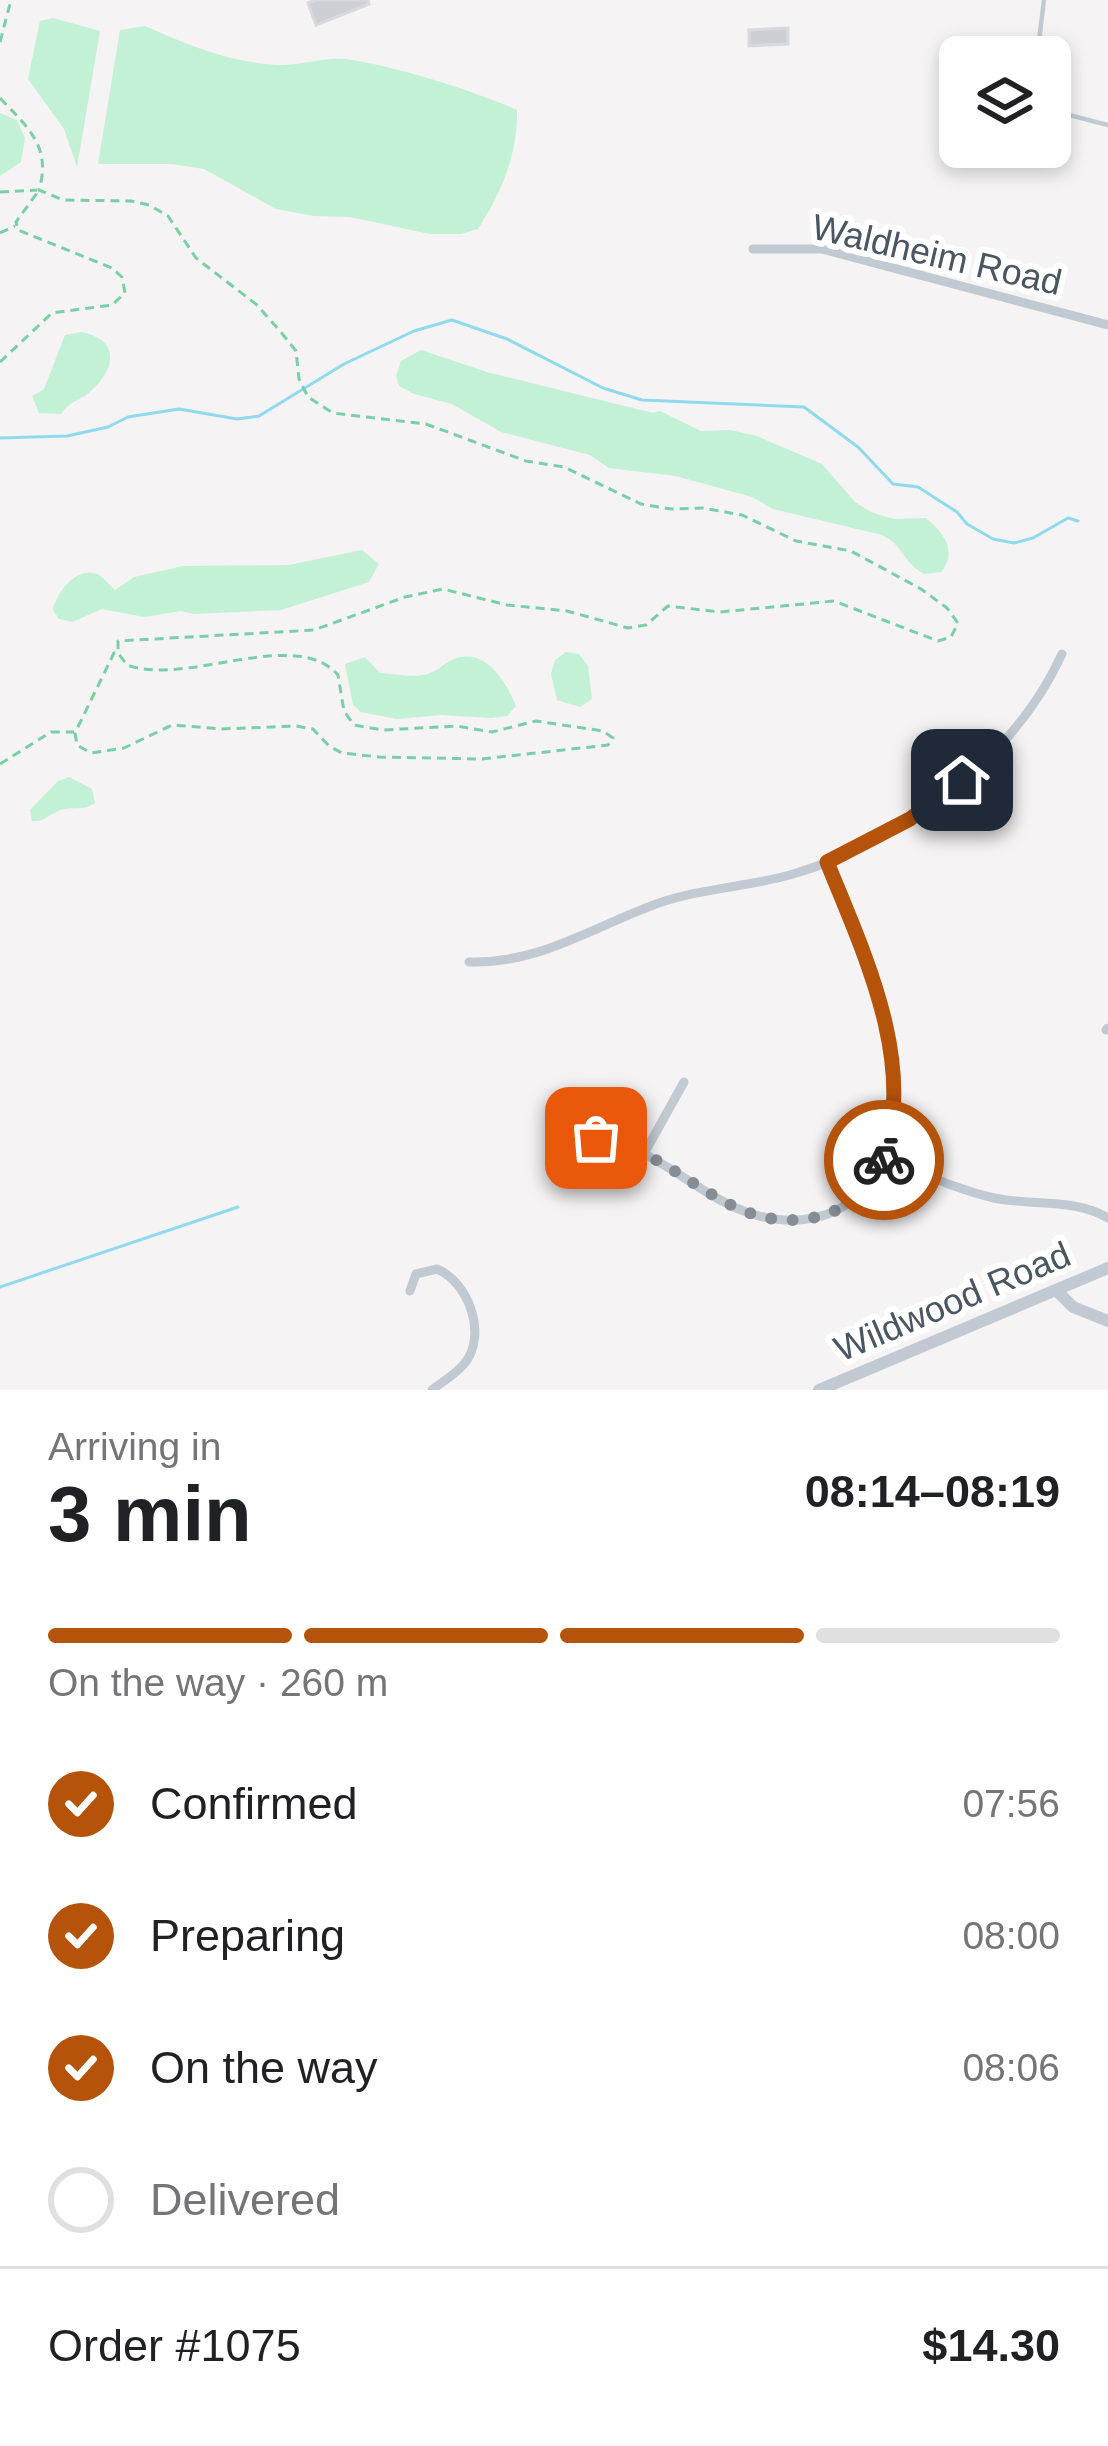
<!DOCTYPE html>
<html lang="en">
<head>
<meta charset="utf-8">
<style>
  :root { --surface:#fff; --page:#f6f6f6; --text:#202124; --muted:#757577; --line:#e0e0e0; --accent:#b45309 }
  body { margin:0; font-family:Arial,sans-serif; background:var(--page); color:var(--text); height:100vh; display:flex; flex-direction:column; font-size:45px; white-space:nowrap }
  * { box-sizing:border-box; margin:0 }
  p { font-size:39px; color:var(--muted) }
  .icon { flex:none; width:66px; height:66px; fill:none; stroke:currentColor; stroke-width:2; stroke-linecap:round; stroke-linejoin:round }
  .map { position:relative; height:1390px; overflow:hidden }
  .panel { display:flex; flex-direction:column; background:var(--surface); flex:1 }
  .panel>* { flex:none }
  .buttons { position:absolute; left:939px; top:36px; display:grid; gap:24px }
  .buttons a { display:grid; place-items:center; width:132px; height:132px; border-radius:18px; background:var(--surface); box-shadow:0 6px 18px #0003; font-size:60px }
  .pin { position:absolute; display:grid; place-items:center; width:102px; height:102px; color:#fff; margin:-51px; border-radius:24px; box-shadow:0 6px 18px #0006 }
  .courier { position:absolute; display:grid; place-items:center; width:120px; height:120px; margin:-60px; border:9px solid #b45309; border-radius:50%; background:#fff; color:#222; box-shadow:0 3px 15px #0007 }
  .head em { font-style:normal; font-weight:800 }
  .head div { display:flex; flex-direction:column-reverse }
  .head { display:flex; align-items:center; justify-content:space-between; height:204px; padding:0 48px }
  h1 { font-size:78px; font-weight:800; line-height:90px }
  .bar { display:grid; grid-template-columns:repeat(4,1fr); gap:18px 12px; align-content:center; height:144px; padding:0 48px }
  .bar i { height:15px; border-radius:9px; background:var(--line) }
  .bar .current { background:var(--accent) }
  .bar p { grid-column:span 4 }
  .line { display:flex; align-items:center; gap:30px; padding:0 48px; border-top:3px solid var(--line) }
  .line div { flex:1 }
  ol { padding:0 48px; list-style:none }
  li { display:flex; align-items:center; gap:36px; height:132px }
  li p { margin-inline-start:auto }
  li .icon { padding:12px; border-radius:50%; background:var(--accent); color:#fff; stroke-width:4 }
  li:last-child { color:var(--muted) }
  li i { width:66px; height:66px; border:6px solid var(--line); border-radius:50% }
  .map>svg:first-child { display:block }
  .green { fill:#c3f1d5 }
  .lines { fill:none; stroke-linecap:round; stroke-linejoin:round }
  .stream { stroke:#90daee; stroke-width:3 }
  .building { fill:#cdcfd5; stroke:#d7d9de; stroke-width:3 }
  .path { stroke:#7ad0a6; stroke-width:3; stroke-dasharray:9 6; stroke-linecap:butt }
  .service { stroke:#c1cad2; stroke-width:4.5 }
  .minor { stroke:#c1cad2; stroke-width:9 }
  .tertiary { stroke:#c1cad2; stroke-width:12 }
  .done { stroke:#868d94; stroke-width:12; stroke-dasharray:0 21.6 }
  .route { stroke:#b45309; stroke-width:15 }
  .labels { text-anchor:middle; stroke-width:12; stroke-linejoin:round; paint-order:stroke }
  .street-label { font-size:36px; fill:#4a5661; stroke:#fff }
</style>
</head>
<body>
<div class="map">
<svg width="1108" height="1390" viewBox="0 0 1108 1390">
  <rect width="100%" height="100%" fill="#f5f3f3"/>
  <!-- green -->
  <g class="green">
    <path d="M 53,18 L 100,31 L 77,167 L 64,129 L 28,79 L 40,21 Z"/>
    <path d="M 145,26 C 187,45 234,64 281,65 C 302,65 324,57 346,59 C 395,66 472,90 517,110 C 518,154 501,193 478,229 L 461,234 L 430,234 L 350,217 L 314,216 L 276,209 L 204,169 L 172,164 L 98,164 L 120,30 Z"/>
    <path d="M 0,113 L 17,120 L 25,138 L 21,162 L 0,176 Z"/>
    <path d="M 81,332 C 118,339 118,366 92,390 C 81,401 70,400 61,414 L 39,413 L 32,396 L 44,389 L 65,335 Z"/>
    <path d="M 421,350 L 487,372 L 653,413 L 660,411 L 701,431 L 730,430 L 757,436 L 822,464 L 855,502 L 873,513 L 894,519 L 926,518 C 944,532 958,553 941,572 L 925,574 C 905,566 902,543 882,535 L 773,509 L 752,497 L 676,476 L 609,468 L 590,455 L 501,432 L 452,404 L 414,394 L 399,386 L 396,376 L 401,361 Z"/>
    <path d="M 362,550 L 379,564 L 369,582 L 281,610 L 194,614 L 181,611 L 144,617 L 102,609 L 72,622 L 59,619 L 53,610 C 56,593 78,564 99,575 C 105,579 109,585 115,590 L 134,577 L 183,566 L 289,565 Z"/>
    <path d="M 566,652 L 579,654 L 588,666 L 592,699 L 580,707 L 557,700 L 551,674 L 555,660 Z"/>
    <path d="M 365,657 L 380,673 C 394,674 415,678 428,674 C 438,671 445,662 454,659 C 486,647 506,682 516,706 L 507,716 L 491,718 L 441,715 L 397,719 L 361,712 L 353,705 L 345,664 Z"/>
    <path d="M 69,777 L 92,789 L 95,803 C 82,812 72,805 58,811 C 46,816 45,822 32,821 L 30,810 L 58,781 Z"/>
  </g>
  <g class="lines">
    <!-- stream -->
    <g class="stream">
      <path d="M 0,438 L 67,436 L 108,427 L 128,417 L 179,409 L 237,419 L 259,416 L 344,364 L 414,331 L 452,320 L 507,339 L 603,388 L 642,400 L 804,407 L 858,447 L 893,484 L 918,487 L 957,512 L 967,524 L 993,539 L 1014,543 L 1033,538 L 1068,518 L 1078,521"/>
      <path d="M 0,1287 L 238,1207"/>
    </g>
  </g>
  <!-- building -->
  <g class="building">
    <path d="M 316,0 L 368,0 L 369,4 L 316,25 L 308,3 Z"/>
    <path d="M 788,28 L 788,44 L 749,46 L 749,30 Z"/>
  </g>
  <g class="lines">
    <!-- path -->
    <g class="path">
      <path d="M 0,42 L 11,0"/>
      <path d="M 0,98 C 27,127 52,146 39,190 L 63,200 L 131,201 L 149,205 L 168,216 L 196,258 L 257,305 L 280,331 L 296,351 L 299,379 L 308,397 L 333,413 L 426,424 L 526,461 L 564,467 L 641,504 L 671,509 L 703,508 L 742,515 L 796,541 L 851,551 L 921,589 L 947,608 L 958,623 L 951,637 L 938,641 L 834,601 L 720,612 L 668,606 L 646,625 L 628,628 L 567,611 L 507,605 L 443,589 L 405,597 L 314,630 L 118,641 L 118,653 L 127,665 C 186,687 296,626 338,675 L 344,711 L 354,725 L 383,730 L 457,726 L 492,732 L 536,721 L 603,731 L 613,738 L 608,745 L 482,759 L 379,757 L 342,753 L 329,746 L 313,729 L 296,726 L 221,729 L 172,725 L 124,748 L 91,753 L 77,745 L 75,733 L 114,653 L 118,653"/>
      <path d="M 0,192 L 37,190"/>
      <path d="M 0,233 L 15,226"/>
      <path d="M 0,362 L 52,313 L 112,305 L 125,293 L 122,277 L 112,268 L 18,230 L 16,222 L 37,193"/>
      <path d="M 0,764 L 51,732 L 74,732"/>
    </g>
    <!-- service -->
    <g class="service">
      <path d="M 1037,57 L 1044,0"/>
      <path d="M 1050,110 L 1108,125"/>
    </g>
    <!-- minor -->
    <g class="minor">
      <path d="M 753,249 L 822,249 L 1108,325"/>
      <path d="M 469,962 C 541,964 594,926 659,903 C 702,888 749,887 793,874 C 902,842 1014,759 1062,654"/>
      <path d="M 1106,1030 L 1108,1028"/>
      <path d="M 579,1139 C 648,1135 690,1194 752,1214 C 785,1224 820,1223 849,1203 C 949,1136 860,947 827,862"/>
      <path d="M 645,1152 L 684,1082"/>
      <path d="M 885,1158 C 921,1172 957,1190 994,1198 C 1031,1206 1075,1198 1108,1218"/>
      <path d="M 410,1291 L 416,1274 L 437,1269 C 469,1282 488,1336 464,1364 C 456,1374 442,1382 432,1390"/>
    </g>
    <!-- tertiary -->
    <g class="tertiary">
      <path d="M 1057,1291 L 1073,1307 L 1108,1321"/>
      <path d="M 819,1390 L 1108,1268"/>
    </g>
  </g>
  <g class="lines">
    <!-- done -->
    <path class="done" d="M 596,1138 C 676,1148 728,1238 816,1217 C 848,1210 870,1189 884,1160"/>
    <!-- route -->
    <path class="route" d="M 884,1160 C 916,1060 864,954 827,862 L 910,819 L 962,780"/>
  </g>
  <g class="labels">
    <!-- street labels -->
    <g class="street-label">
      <text transform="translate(937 254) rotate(13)" y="13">Waldheim Road</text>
      <text transform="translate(952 1301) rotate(-23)" y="13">Wildwood Road</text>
    </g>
  </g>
</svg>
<div class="buttons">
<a><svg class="icon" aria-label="layers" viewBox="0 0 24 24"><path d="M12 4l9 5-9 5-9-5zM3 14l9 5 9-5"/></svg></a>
</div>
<div class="pin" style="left:596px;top:1138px;background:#ea580c"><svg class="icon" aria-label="bag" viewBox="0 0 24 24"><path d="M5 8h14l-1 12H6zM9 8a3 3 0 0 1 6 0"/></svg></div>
<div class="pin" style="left:962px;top:780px;background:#1f2937"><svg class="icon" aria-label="home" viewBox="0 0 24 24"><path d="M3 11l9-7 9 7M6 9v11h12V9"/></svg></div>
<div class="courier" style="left:884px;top:1160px"><svg class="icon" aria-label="bike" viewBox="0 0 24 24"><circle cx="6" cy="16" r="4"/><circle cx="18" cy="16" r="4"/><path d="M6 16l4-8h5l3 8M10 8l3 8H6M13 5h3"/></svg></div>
</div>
<section class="panel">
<div class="head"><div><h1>3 min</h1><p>Arriving in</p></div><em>08:14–08:19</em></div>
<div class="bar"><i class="current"></i><i class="current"></i><i class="current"></i><i></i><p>On the way · 260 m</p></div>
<ol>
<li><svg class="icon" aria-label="check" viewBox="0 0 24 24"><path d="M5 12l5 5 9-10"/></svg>Confirmed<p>07:56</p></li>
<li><svg class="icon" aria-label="check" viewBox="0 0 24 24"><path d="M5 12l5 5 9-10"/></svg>Preparing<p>08:00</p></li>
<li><svg class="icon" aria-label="check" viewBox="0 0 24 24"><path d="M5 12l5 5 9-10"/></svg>On the way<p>08:06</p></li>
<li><i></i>Delivered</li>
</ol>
<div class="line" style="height:156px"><div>Order #1075</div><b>$14.30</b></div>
</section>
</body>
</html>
